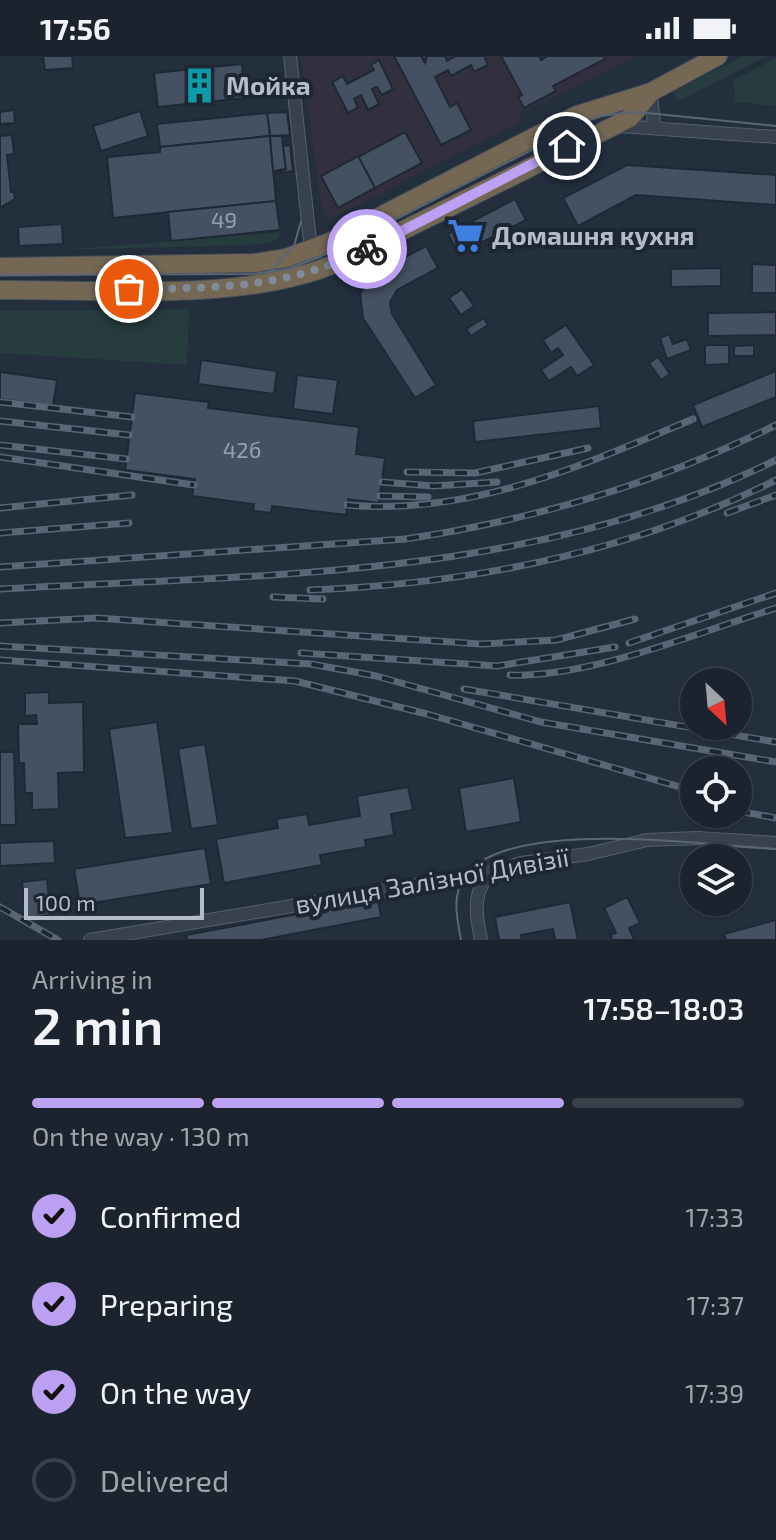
<!DOCTYPE html>
<html lang="en">
<head>
<meta charset="utf-8">
<style>
  :root { --surface:#1b232e; --page:#242b36; --text:#f1f3f6; --muted:#a0a4aa; --line:#39404a; --accent:#bca0f2 }
  body { margin:0; font-family:"Exo 2",sans-serif; background:var(--page); color:var(--text); height:100vh; display:flex; flex-direction:column; font-size:30px; white-space:nowrap }
  * { box-sizing:border-box; margin:0 }
  p { font-size:26px; color:var(--muted) }
  .icon { flex:none; width:44px; height:44px; fill:none; stroke:currentColor; stroke-width:2; stroke-linecap:round; stroke-linejoin:round }
  .map { position:relative; height:884px; overflow:hidden }
  .sheet { display:flex; flex-direction:column; background:var(--surface); flex:1 }
  .sheet>* { flex:none }
  .needle { width:52px; rotate:154deg }
  .buttons { position:absolute; left:680px; top:612px; display:grid; gap:16px }
  .buttons a { display:grid; place-items:center; width:72px; height:72px; border-radius:50%; background:var(--surface); box-shadow:0 2px 6px #0004,0 0 0 2px var(--line); font-size:40px }
  .scale { position:absolute; left:24px; bottom:20px; width:180px; box-sizing:border-box; padding-left:8px; border:4px solid #b4bcc9; border-top:0; font-size:22px; line-height:28px; white-space:nowrap; color:#b4bcc9; -webkit-text-stroke:6px #1d2633; paint-order:stroke }
  .pin { position:absolute; display:grid; place-items:center; width:68px; height:68px; color:#fff; margin:-34px; border:4px solid #fff; border-radius:50%; box-shadow:0 2px 8px #0007 }
  .courier { position:absolute; display:grid; place-items:center; width:80px; height:80px; margin:-40px; border:6px solid #bca0f2; border-radius:50%; background:#fff; color:#222; box-shadow:0 2px 10px #0007 }
  .headline em { font-style:normal; font-weight:600 }
  .headline div { display:flex; flex-direction:column-reverse }
  .headline { display:flex; align-items:center; justify-content:space-between; height:136px; padding:0 32px }
  h1 { font-size:52px; font-weight:600; line-height:60px }
  .bar { display:grid; grid-template-columns:repeat(4,1fr); gap:12px 8px; align-content:center; height:96px; padding:0 32px }
  .bar i { height:10px; border-radius:6px; background:var(--line) }
  .bar .on { background:var(--accent) }
  .bar p { grid-column:span 4 }
  ol { padding:0 32px; list-style:none }
  li { display:flex; align-items:center; gap:24px; height:88px }
  li p { margin-inline-start:auto }
  li .icon { padding:8px; border-radius:50%; background:var(--accent); color:#111; stroke-width:4 }
  li:last-child { color:var(--muted) }
  li i { width:44px; height:44px; border:4px solid var(--line); border-radius:50% }
  .status { display:flex; justify-content:space-between; align-items:center; height:56px; padding:0 40px; background:var(--surface); direction:ltr }
  .status svg { height:22px; fill:currentColor }
  .map>svg:first-child { display:block }
  .medical { fill:#32303f }
  .green { fill:#263c3f }
  .building { fill:#455162; stroke:#1f2835; stroke-width:2 }
  .lines { fill:none; stroke-linecap:round; stroke-linejoin:round }
  .minor-casing { stroke:#565f6c; stroke-width:14 }
  .highway-casing { stroke:#434c59; stroke-width:20 }
  .minor { stroke:#38414e; stroke-width:12 }
  .highway { stroke:#746855; stroke-width:18 }
  .tram { stroke:#5a6575; stroke-width:2 }
  .rail-casing { stroke:#5a6575; stroke-width:7 }
  .rail { stroke:#1d2633; stroke-width:4; stroke-dasharray:12; stroke-linecap:butt }
  .done { stroke:#828b98; stroke-width:8; stroke-dasharray:0 14.4 }
  .route { stroke:#bca0f2; stroke-width:10 }
  .labels { text-anchor:middle; stroke-width:8; stroke-linejoin:round; paint-order:stroke }
  .number-label { font-size:22px; fill:#98a1af }
  .poi-label { font-size:26px; font-weight:bold; fill:#b4bcc9; stroke:#1d2633; text-anchor:start }
  .street-label { font-size:26px; fill:#b4bcc9; stroke:#1d2633 }
</style>
</head>
<body>
<div class="status"><b>17:56</b><svg viewBox="0 0 49 12"><path d="M0 12V9h3v3zM5 12V6h3v6zM10 12V3h3v9zM15 12V0h3v12zM26 1h20v11H26zM47 4h2v5h-2z"/></svg></div>
<div class="map">
<svg width="776" height="884" viewBox="0 0 776 884">
  <rect width="100%" height="100%" fill="#242f3e"/>
  <!-- medical -->
  <path class="medical" d="M 301,0 L 638,0 L 520,57 L 522,64 L 329,164 L 322,155 Z"/>
  <!-- green -->
  <g class="green">
    <path d="M 744,0 L 767,0 L 679,45 L 672,36 Z"/>
    <path d="M 776,2 L 776,50 L 735,46 L 734,24 Z"/>
    <path d="M 279,176 L 280,181 L 271,187 L 248,189 L 63,194 Z"/>
    <path d="M 189,253 L 187,309 L 0,297 L 0,255 Z"/>
  </g>
  <!-- building -->
  <g class="building">
    <path d="M 43,0 L 72,0 L 73,12 L 45,14 Z"/>
    <path d="M 394,0 L 421,0 L 425,7 L 427,0 L 445,0 L 447,5 L 456,0 L 484,0 L 488,9 L 474,16 L 471,9 L 451,20 L 448,14 L 435,21 L 450,51 L 457,47 L 471,74 L 441,89 Z"/>
    <path d="M 501,0 L 539,0 L 541,4 L 548,0 L 603,0 L 605,3 L 553,30 L 556,35 L 524,52 L 518,41 L 522,39 Z"/>
    <path d="M 379,4 L 393,33 L 382,39 L 377,31 L 372,33 L 379,48 L 368,54 L 361,39 L 354,43 L 358,51 L 348,57 L 332,26 L 343,20 L 347,28 L 374,14 L 371,9 Z"/>
    <path d="M 242,8 L 245,42 L 158,51 L 154,17 Z"/>
    <path d="M 14,54 L 15,67 L 0,68 L 0,56 Z"/>
    <path d="M 140,55 L 148,80 L 101,95 L 93,70 Z"/>
    <path d="M 287,56 L 290,79 L 270,80 L 267,57 Z"/>
    <path d="M 267,57 L 270,80 L 160,91 L 157,68 Z"/>
    <path d="M 405,76 L 422,107 L 375,132 L 358,101 Z"/>
    <path d="M 12,79 L 14,98 L 7,99 L 11,136 L 14,136 L 15,143 L 0,152 L 0,80 Z"/>
    <path d="M 270,80 L 276,145 L 113,162 L 107,101 L 160,96 L 160,91 Z"/>
    <path d="M 270,80 L 282,80 L 286,113 L 273,115 Z"/>
    <path d="M 290,89 L 293,115 L 274,118 L 286,113 L 283,90 Z"/>
    <path d="M 358,100 L 375,132 L 338,152 L 321,120 Z"/>
    <path d="M 627,109 L 776,119 L 776,149 L 636,139 L 578,170 L 563,142 Z"/>
    <path d="M 515,143 L 526,164 L 459,198 L 448,178 Z"/>
    <path d="M 276,145 L 280,174 L 171,185 L 168,156 Z"/>
    <path d="M 62,168 L 63,188 L 19,190 L 18,171 Z"/>
    <path d="M 426,190 L 438,212 L 397,234 L 390,246 L 392,258 L 436,329 L 415,342 L 363,262 L 360,238 L 371,219 Z"/>
    <path d="M 752,208 L 776,209 L 776,237 L 752,237 Z"/>
    <path d="M 721,212 L 721,230 L 671,231 L 671,213 Z"/>
    <path d="M 462,233 L 474,250 L 461,259 L 449,242 Z"/>
    <path d="M 776,256 L 776,279 L 708,280 L 708,257 Z"/>
    <path d="M 484,262 L 488,269 L 471,280 L 466,273 Z"/>
    <path d="M 566,269 L 594,309 L 577,320 L 571,311 L 549,325 L 541,314 L 563,299 L 558,292 L 551,297 L 543,284 Z"/>
    <path d="M 669,278 L 673,288 L 687,283 L 691,294 L 667,303 L 660,282 Z"/>
    <path d="M 705,289 L 729,289 L 729,308 L 705,309 Z"/>
    <path d="M 754,289 L 754,300 L 734,300 L 734,290 Z"/>
    <path d="M 658,301 L 670,318 L 661,324 L 649,307 Z"/>
    <path d="M 201,304 L 277,315 L 274,338 L 198,328 Z"/>
    <path d="M 776,315 L 776,341 L 702,371 L 693,349 Z"/>
    <path d="M 0,316 L 57,324 L 53,350 L 0,343 Z"/>
    <path d="M 297,319 L 338,324 L 333,358 L 293,353 Z"/>
    <path d="M 135,337 L 209,346 L 208,352 L 359,371 L 356,398 L 385,402 L 379,447 L 348,443 L 346,459 L 272,450 L 271,457 L 253,455 L 254,448 L 192,440 L 195,423 L 125,414 Z"/>
    <path d="M 599,350 L 601,372 L 475,386 L 473,365 Z"/>
    <path d="M 49,636 L 49,647 L 83,646 L 84,716 L 58,717 L 59,753 L 32,754 L 32,737 L 25,737 L 24,707 L 19,707 L 18,668 L 37,668 L 36,659 L 25,660 L 25,637 Z"/>
    <path d="M 157,666 L 173,777 L 125,782 L 109,673 Z"/>
    <path d="M 205,688 L 218,769 L 191,773 L 178,693 Z"/>
    <path d="M 0,696 L 14,696 L 16,769 L 0,769 Z"/>
    <path d="M 514,722 L 521,766 L 466,776 L 459,732 Z"/>
    <path d="M 408,731 L 413,754 L 391,758 L 394,779 L 365,784 L 366,791 L 320,799 L 322,809 L 224,827 L 216,783 L 278,772 L 276,763 L 307,758 L 309,769 L 360,760 L 357,740 Z"/>
    <path d="M 54,785 L 55,807 L 0,810 L 0,787 Z"/>
    <path d="M 205,792 L 211,828 L 80,849 L 74,813 Z"/>
    <path d="M 47,823 L 51,859 L 26,862 L 22,826 Z"/>
    <path d="M 627,841 L 640,867 L 629,872 L 634,884 L 613,884 L 610,879 L 616,877 L 604,852 Z"/>
    <path d="M 378,843 L 381,861 L 261,884 L 187,884 L 186,879 Z"/>
    <path d="M 570,846 L 578,884 L 555,884 L 553,873 L 521,879 L 522,884 L 499,884 L 495,861 Z"/>
    <path d="M 776,864 L 776,884 L 726,884 L 724,878 Z"/>
  </g>
  <g class="lines">
    <defs>
      <g id="minor">
        <path d="M 290,0 L 311,194 L 319,214"/>
        <path d="M 651,36 L 654,70"/>
        <path d="M 620,70 L 776,81"/>
        <path d="M 90,884 L 493,816 L 521,807 L 588,798 L 647,784 L 698,782 L 776,787"/>
        <path d="M 481,884 C 476,860 471,833 493,816"/>
      </g>
      <g id="highway">
        <path d="M 0,211 L 254,207 L 286,202 L 330,186 L 577,59 L 651,36 L 718,0"/>
        <path d="M 0,234 C 103,233 246,247 339,206 L 630,62 L 651,36"/>
      </g>
    </defs>
    <!-- minor casing -->
    <use href="#minor" class="minor-casing"/>
    <!-- highway casing -->
    <use href="#highway" class="highway-casing"/>
    <!-- minor -->
    <use href="#minor" class="minor"/>
    <!-- highway -->
    <use href="#highway" class="highway"/>
    <!-- tram -->
    <g class="tram">
      <path d="M 271,215 L 294,190 L 301,165"/>
      <path d="M 0,219 L 254,218 L 288,213 L 334,195 L 598,60 L 637,56 L 776,70"/>
      <path d="M 461,884 C 457,862 451,839 466,819 C 509,761 708,789 776,793"/>
    </g>
    <defs>
      <g id="rail">
        <path d="M 0,346 L 132,361"/>
        <path d="M 0,365 L 129,379"/>
        <path d="M 0,389 L 126,403"/>
        <path d="M 0,401 L 194,429"/>
        <path d="M 407,416 L 475,417 L 588,392"/>
        <path d="M 382,426 L 433,430 L 497,426"/>
        <path d="M 380,440 L 428,441"/>
        <path d="M 347,449 C 471,460 581,410 693,363"/>
        <path d="M 0,452 L 132,439"/>
        <path d="M 727,457 L 776,439"/>
        <path d="M 0,477 L 129,467"/>
        <path d="M 0,511 L 405,483 C 535,464 658,427 776,369"/>
        <path d="M 0,533 C 265,518 532,524 776,404"/>
        <path d="M 310,534 C 470,528 632,496 776,424"/>
        <path d="M 273,541 L 323,543"/>
        <path d="M 0,567 L 96,562 L 481,588 L 556,584 L 635,563"/>
        <path d="M 629,587 L 776,537"/>
        <path d="M 0,590 L 311,608 L 376,620 L 541,666 L 776,706"/>
        <path d="M 301,597 L 497,610 L 615,591"/>
        <path d="M 0,604 L 295,625 L 427,658 L 694,735"/>
        <path d="M 510,619 C 590,622 699,576 776,552"/>
        <path d="M 464,633 L 776,686"/>
        <path d="M 738,755 L 776,762"/>
        <path d="M 0,851 L 58,884"/>
      </g>
    </defs>
    <!-- rail casing -->
    <use href="#rail" class="rail-casing"/>
    <!-- rail -->
    <use href="#rail" class="rail"/>
  </g>
  <g class="lines">
    <!-- done -->
    <path class="done" d="M 129,233 C 218,232 285,233 367,193"/>
    <!-- route -->
    <path class="route" d="M 367,193 L 567,90"/>
  </g>
  <!-- icons -->
  <defs>
    <symbol id="building-bare" viewBox="-9 -9 18 18"><path d="M-4-6H4V6H1V3H-1V6H-4ZM-2.5-4.3h1.7v1.8h-1.7ZM.8-4.3h1.7v1.8H.8ZM-2.5-1h1.7V.8h-1.7ZM.8-1h1.7V.8H.8Z" fill="#0f9aa8" stroke="#1d2633" stroke-width="2.5" paint-order="stroke"/></symbol>
    <symbol id="supermarket-bare" viewBox="-9 -9 18 18"><path d="M-6-5.5h2.5l.6 2H6L4.5 2H-2.5L-4.4-4H-6ZM-1.5 3.2a1.3 1.3 0 1 0 .1 0ZM3 3.2a1.3 1.3 0 1 0 .1 0Z" fill="#3f7fe0" stroke="#1d2633" stroke-width="2.5" paint-order="stroke"/></symbol>
  </defs>
  <g fill-rule="evenodd">
    <use href="#building-bare" x="174" y="4" width="51" height="51"/>
    <use href="#supermarket-bare" x="440" y="154" width="51" height="51"/>
  </g>
  <g class="labels">
    <!-- number labels -->
    <g class="number-label">
      <text x="224" y="172">49</text>
      <text x="242" y="402">42б</text>
    </g>
    <!-- poi labels -->
    <g class="poi-label">
      <text x="226" y="39">Мойка</text>
      <text x="492" y="189">Домашня кухня</text>
    </g>
    <!-- street labels -->
    <g class="street-label">
      <text transform="translate(432 825) rotate(-10)" y="9">вулиця Залізної Дивізії</text>
    </g>
  </g>
</svg>
<div class="buttons">
<a><svg class="needle" viewBox="-14 -14 28 28"><path d="M0-13l5 13h-10z" fill="#e53935"/><path d="M0 13l5-13h-10z" fill="#a0a4aa"/></svg></a>
<a><svg class="icon" aria-label="locate" viewBox="0 0 24 24"><circle cx="12" cy="12" r="6"/><path d="M12 2v4M12 18v4M2 12h4M18 12h4"/></svg></a>
<a><svg class="icon" aria-label="layers" viewBox="0 0 24 24"><path d="M12 4l9 5-9 5-9-5zM3 14l9 5 9-5"/></svg></a>
</div>
<div class="scale">100 m</div>
<div class="pin" style="left:129px;top:233px;background:#ea580c"><svg class="icon" aria-label="bag" viewBox="0 0 24 24"><path d="M5 8h14l-1 12H6zM9 8a3 3 0 0 1 6 0"/></svg></div>
<div class="pin" style="left:567px;top:90px;background:#1f2937"><svg class="icon" aria-label="home" viewBox="0 0 24 24"><path d="M3 11l9-7 9 7M6 9v11h12V9"/></svg></div>
<div class="courier" style="left:367px;top:193px"><svg class="icon" aria-label="bike" viewBox="0 0 24 24"><circle cx="6" cy="16" r="4"/><circle cx="18" cy="16" r="4"/><path d="M6 16l4-8h5l3 8M10 8l3 8H6M13 5h3"/></svg></div>
</div>
<section class="sheet">
<div class="headline"><div><h1>2 min</h1><p>Arriving in</p></div><em>17:58–18:03</em></div>
<div class="bar"><i class="on"></i><i class="on"></i><i class="on"></i><i></i><p>On the way · 130 m</p></div>
<ol>
<li><svg class="icon" aria-label="check" viewBox="0 0 24 24"><path d="M5 12l5 5 9-10"/></svg>Confirmed<p>17:33</p></li>
<li><svg class="icon" aria-label="check" viewBox="0 0 24 24"><path d="M5 12l5 5 9-10"/></svg>Preparing<p>17:37</p></li>
<li><svg class="icon" aria-label="check" viewBox="0 0 24 24"><path d="M5 12l5 5 9-10"/></svg>On the way<p>17:39</p></li>
<li><i></i>Delivered</li>
</ol>
</section>
</body>
</html>
